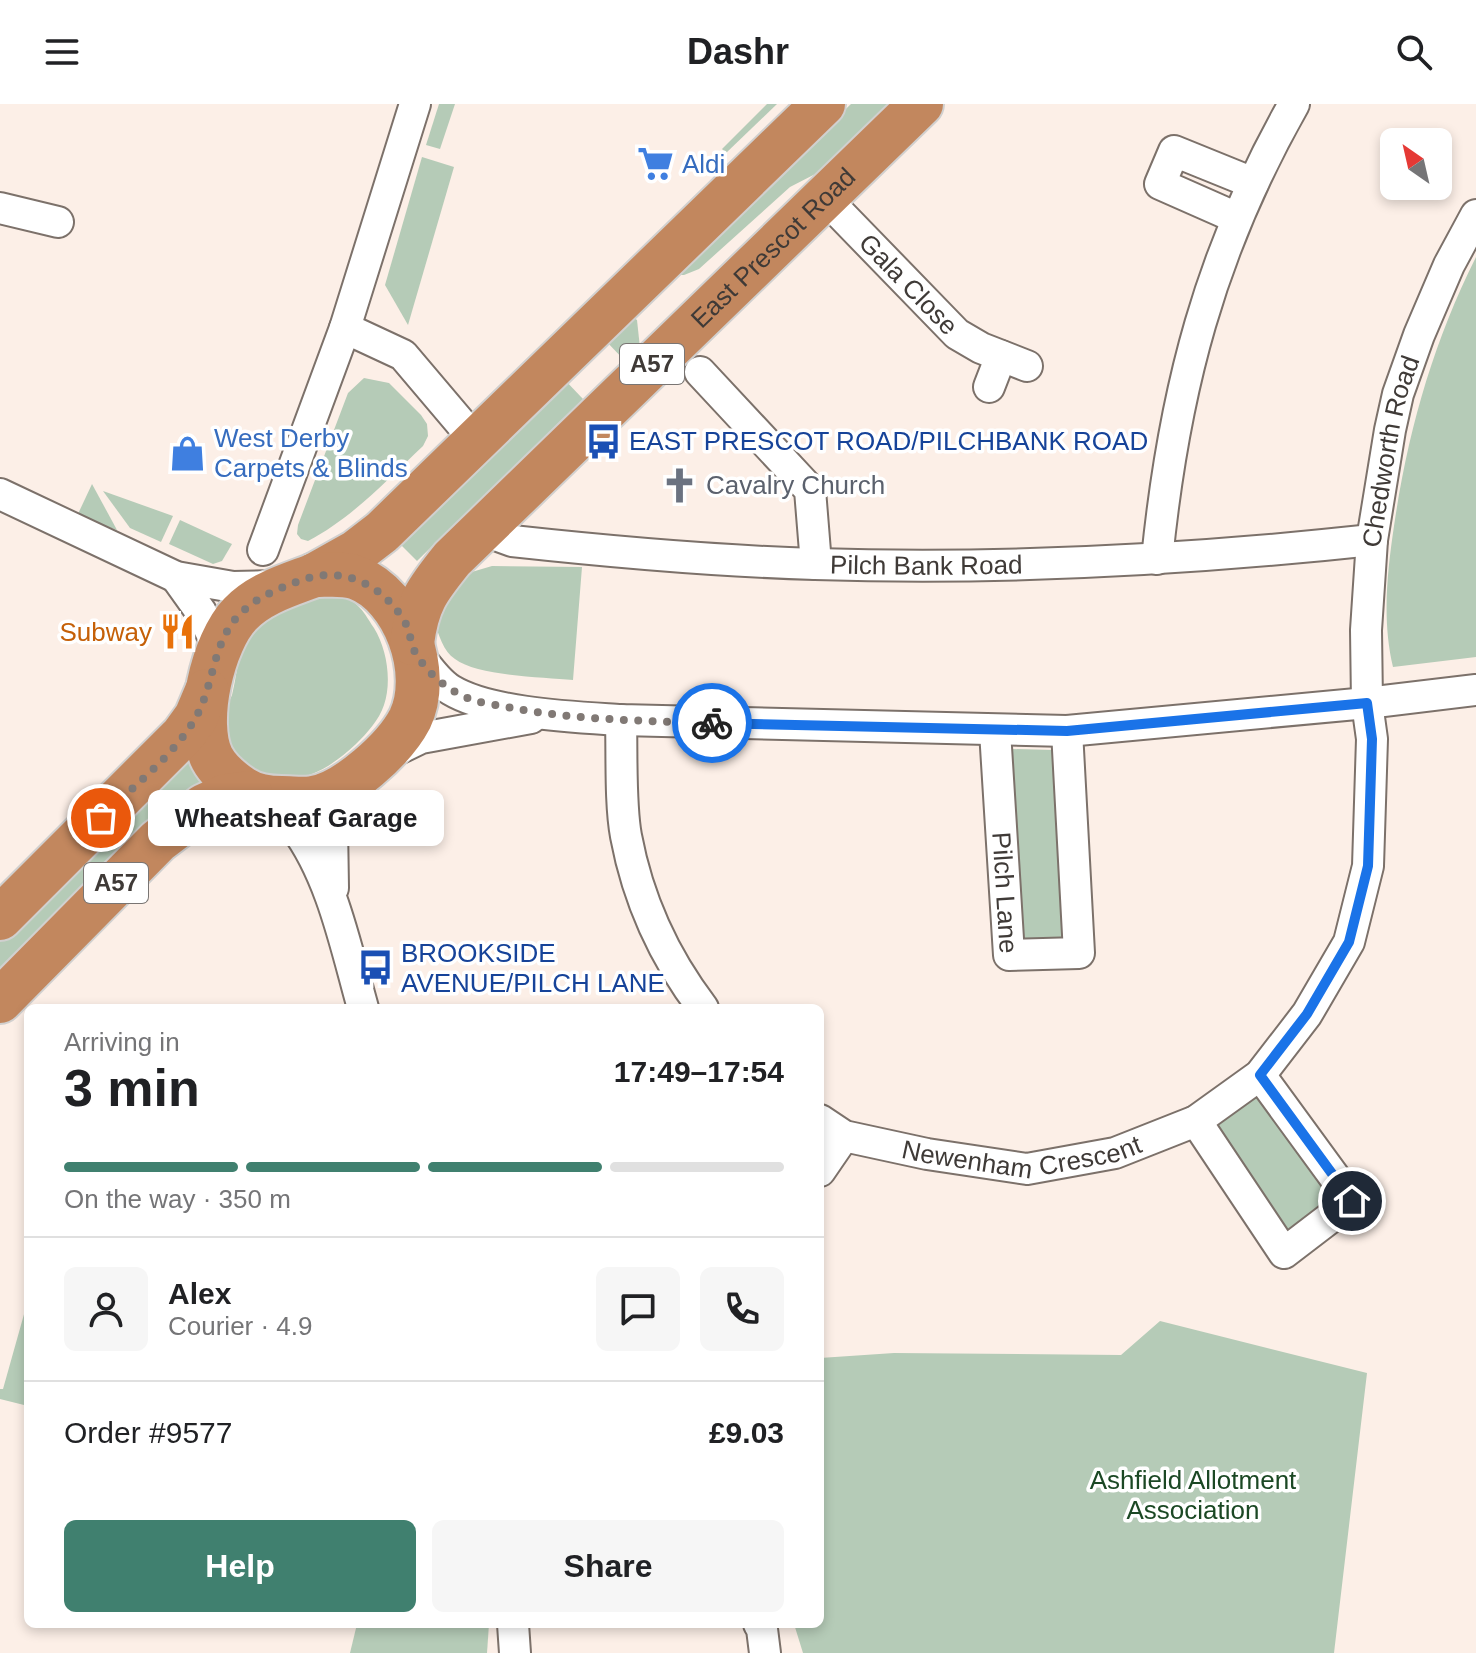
<!DOCTYPE html>
<html lang="en">
<head>
<meta charset="utf-8">
<style>
  :root { --surface:#fff; --page:#f6f6f6; --text:#202124; --muted:#757577; --line:#e0e0e0; --accent:#40806f }
  body { margin:0; font-family:Arial,sans-serif; background:var(--page); color:var(--text); height:100vh; display:flex; flex-direction:column; font-size:30px; white-space:nowrap }
  * { box-sizing:border-box; margin:0 }
  p { font-size:26px; color:var(--muted) }
  .icon { flex:none; width:44px; height:44px; fill:none; stroke:currentColor; stroke-width:2; stroke-linecap:round; stroke-linejoin:round }
  .map { position:relative; flex:1; overflow:hidden }
  .panel { position:absolute; left:24px; top:900px; width:800px; height:624px; display:flex; flex-direction:column; background:var(--surface); border-radius:12px; box-shadow:0 4px 12px #0003 }
  .panel>* { flex:none }
  .needle { width:52px; rotate:326deg }
  .controls { position:absolute; left:1380px; top:24px; display:grid; gap:16px }
  .controls a { display:grid; place-items:center; width:72px; height:72px; border-radius:12px; background:var(--surface); box-shadow:0 4px 12px #0003; font-size:40px }
  .pin { position:absolute; display:grid; place-items:center; width:68px; height:68px; color:#fff; margin:-34px; border:4px solid #fff; border-radius:50%; box-shadow:0 2px 8px #0007 }
  .courier { position:absolute; display:grid; place-items:center; width:80px; height:80px; margin:-40px; border:6px solid #1a73e8; border-radius:50%; background:#fff; color:#222; box-shadow:0 2px 10px #0007 }
  .bubble { position:absolute; height:56px; border-radius:12px; background:var(--surface); box-shadow:0 4px 12px #0003; font-size:26px; font-weight:800; line-height:56px; text-align:center }
  .headline em { font-style:normal; font-weight:800 }
  .headline div { display:flex; flex-direction:column-reverse }
  .headline { display:flex; align-items:center; justify-content:space-between; height:136px; padding:0 40px }
  h1 { font-size:52px; font-weight:800; line-height:60px }
  .bar { display:grid; grid-template-columns:repeat(4,1fr); gap:12px 8px; align-content:center; height:96px; padding:0 40px }
  .bar i { height:10px; border-radius:6px; background:var(--line) }
  .bar .active { background:var(--accent) }
  .bar p { grid-column:span 4 }
  .line { display:flex; align-items:center; gap:20px; padding:0 40px; border-top:2px solid var(--line) }
  .line div { flex:1 }
  .round { display:grid; place-items:center; flex:none; width:84px; height:84px; border-radius:12px; background:var(--page) }
  .action { display:flex; gap:16px; margin-top:auto; padding:16px 40px }
  .action a { flex:1; height:92px; border-radius:12px; background:var(--accent); color:#fff; font-size:32px; font-weight:800; line-height:92px; text-align:center }
  .action a+a { background:var(--page); color:var(--text) }
  header { display:flex; justify-content:space-between; align-items:center; height:104px; padding:0 40px; background:var(--surface); font-size:36px; font-weight:800 }
  .map>svg:first-child { display:block }
  .green { fill:#b5cbb7 }
  .lines { fill:none; stroke-linecap:round; stroke-linejoin:round }
  .minor-casing { stroke:#7c716a; stroke-width:34 }
  .highway-casing { stroke:#d1d0cf; stroke-width:48 }
  .minor { stroke:#fff; stroke-width:30 }
  .highway { stroke:#c2875e; stroke-width:44 }
  .done { stroke:#817975; stroke-width:8; stroke-dasharray:0 14.4 }
  .route { stroke:#1a73e8; stroke-width:10 }
  .labels { text-anchor:middle; stroke-width:7; stroke-linejoin:round; paint-order:stroke }
  .shield { fill:#fff; stroke:#797573; stroke-width:2 }
  .shield-label { font-size:24px; font-weight:bold; fill:#3f3a37 }
  .shop-label { font-size:26px; fill:#366cbe; stroke:#fff; text-anchor:start }
  .street-label { font-size:26px; fill:#3f3a37; stroke:#fff }
  .transit-label { font-size:26px; fill:#164399; stroke:#fff; text-anchor:start }
  .worship-label { font-size:26px; fill:#5b616d; stroke:#fff; text-anchor:start }
  .food-label { font-size:26px; fill:#c56008; stroke:#fff; text-anchor:end }
  .park-label { font-size:26px; fill:#1b4824; stroke:#fff }
</style>
</head>
<body>
<header><svg class="icon" aria-label="menu" viewBox="0 0 24 24"><path d="M4 6h16M4 12h16M4 18h16"/></svg>Dashr<svg class="icon" aria-label="search" viewBox="0 0 24 24"><circle cx="10" cy="10" r="6"/><path d="M15 15l6 6"/></svg></header>
<div class="map">
<svg width="1476" height="1549" viewBox="0 0 1476 1549">
  <rect width="100%" height="100%" fill="#fcefe7"/>
  <!-- green -->
  <g class="green">
    <path d="M 439,0 L 455,0 L 440,45 L 426,41 Z"/>
    <path d="M 767,0 L 777,0 L 726,49 L 722,45 Z"/>
    <path d="M 851,0 L 893,0 L 825,65 L 790,83 L 699,165 L 684,171 L 673,171 Z"/>
    <path d="M 422,53 L 454,63 L 408,221 L 385,181 Z"/>
    <path d="M 1476,153 L 1476,553 L 1393,563 C 1382,517 1387,469 1394,422 C 1408,327 1433,239 1476,153 Z"/>
    <path d="M 631,212 L 637,216 L 640,244 L 626,258 L 605,236 Z"/>
    <path d="M 364,274 L 389,279 L 421,311 L 427,320 L 428,332 L 423,342 C 387,376 352,414 308,437 L 301,435 L 297,430 L 298,421 L 348,289 Z"/>
    <path d="M 563,274 L 583,295 L 417,457 L 397,437 Z"/>
    <path d="M 92,380 L 117,426 L 77,412 Z"/>
    <path d="M 103,387 L 173,412 L 161,438 L 130,424 Z"/>
    <path d="M 180,416 L 232,440 L 222,457 L 213,460 L 169,440 Z"/>
    <path d="M 492,462 L 582,463 L 573,576 C 543,573 477,572 455,555 C 443,547 439,531 434,517 L 465,470 Z"/>
    <path d="M 334,491 C 358,496 361,504 374,524 C 387,545 392,577 384,601 C 379,616 367,629 356,640 C 324,670 288,689 247,661 C 232,651 222,632 224,614 C 225,606 229,598 232,591 C 238,568 238,540 255,522 C 266,509 316,494 334,491 Z"/>
    <path d="M 1012,645 L 1054,646 L 1066,838 L 1021,839 Z"/>
    <path d="M 188,657 L 203,680 L 0,881 L 0,834 Z"/>
    <path d="M 1257,990 L 1334,1095 L 1287,1129 L 1212,1021 Z"/>
    <path d="M 28,1196 L 28,1302 L 0,1295 L 0,1285 L 3,1285 Z"/>
    <path d="M 1160,1217 L 1367,1269 L 1334,1549 L 803,1549 L 794,1520 L 820,1520 L 820,1254 L 894,1249 L 1121,1251 Z"/>
    <path d="M 357,1520 L 489,1520 L 487,1549 L 350,1549 Z"/>
  </g>
  <g class="lines">
    <defs>
      <g id="minor">
        <path id="s1" d="M 825,94 L 957,230 L 981,244 L 1027,262"/>
        <path d="M 0,104 L 58,118"/>
        <path d="M 1237,114 L 1160,80 L 1174,47 L 1253,79"/>
        <path d="M 345,224 L 403,251 L 475,336"/>
        <path d="M 700,268 L 810,386 L 816,460"/>
        <path d="M 989,283 L 1001,252"/>
        <path d="M 0,390 L 176,473 L 233,483 L 279,482"/>
        <path id="s2" d="M 487,420 L 501,433 L 512,437 C 613,448 714,457 815,460 C 1001,466 1187,456 1372,436"/>
        <path d="M 263,446 L 345,224 L 415,0"/>
        <path d="M 1157,455 C 1174,286 1210,148 1294,0"/>
        <path d="M 176,473 L 201,508 L 218,543"/>
        <path d="M 414,545 C 425,559 436,577 451,586 C 491,610 575,613 621,616 L 1067,627 L 1367,599 L 1476,586"/>
        <path d="M 621,616 C 622,651 620,700 626,732 C 638,796 664,853 703,904"/>
        <path id="s3" d="M 995,627 L 1009,851 L 1079,849 L 1067,627"/>
        <path d="M 388,650 L 421,634 L 531,614"/>
        <path d="M 268,694 C 277,703 287,712 294,722 C 332,772 346,844 363,904"/>
        <path d="M 333,784 L 332,721 L 351,676"/>
        <path id="s4" d="M 820,1016 L 844,1032 L 927,1050 L 1027,1065 L 1115,1049 L 1196,1017 L 1260,971 L 1307,910 L 1349,838 L 1368,762 L 1372,635 L 1367,599 L 1366,526 L 1372,436 L 1390,326 L 1398,290 L 1419,231 L 1449,161 L 1476,111"/>
        <path d="M 1196,1017 L 1284,1149 L 1352,1097 L 1260,971"/>
        <path d="M 820,1067 L 844,1032"/>
        <path d="M 513,1520 L 515,1549"/>
        <path d="M 759,1520 L 762,1525 L 765,1549"/>
      </g>
      <g id="highway">
        <path d="M 315,471 L 356,448 L 382,428 L 823,0"/>
        <path d="M 315,471 C 328,471 345,469 357,474 C 405,492 432,569 410,615 C 395,644 346,689 313,694 C 303,696 292,694 282,694 C 267,694 254,692 242,684 C 230,676 219,667 212,654 C 194,618 213,538 240,510 C 260,489 289,481 315,471 Z"/>
        <path id="s5" d="M 412,539 C 417,499 427,486 452,455 L 921,0"/>
        <path d="M 0,814 L 183,631 L 196,613 L 207,587"/>
        <path d="M 0,897 L 158,737 L 204,702 L 226,692 L 250,689"/>
      </g>
    </defs>
    <!-- minor casing -->
    <use href="#minor" class="minor-casing"/>
    <!-- highway casing -->
    <use href="#highway" class="highway-casing"/>
    <!-- minor -->
    <use href="#minor" class="minor"/>
    <!-- highway -->
    <use href="#highway" class="highway"/>
  </g>
  <g class="lines">
    <!-- done -->
    <path class="done" d="M 101,714 C 132,683 174,652 196,613 C 215,579 212,537 241,509 C 257,493 278,485 299,477 C 343,460 384,481 406,520 C 410,527 410,536 413,544 C 423,566 448,587 470,595 C 483,600 499,601 512,604 C 578,616 645,617 712,619"/>
    <!-- route -->
    <path class="route" d="M 712,619 L 1067,627 L 1367,599 L 1372,635 L 1368,762 L 1349,838 L 1307,910 L 1260,971 L 1352,1097"/>
  </g>
  <!-- icons -->
  <defs>
    <symbol id="supermarket-bare" viewBox="-9 -9 18 18"><path d="M-6-5.5h2.5l.6 2H6L4.5 2H-2.5L-4.4-4H-6ZM-1.5 3.2a1.3 1.3 0 1 0 .1 0ZM3 3.2a1.3 1.3 0 1 0 .1 0Z" fill="#3f7fe0" stroke="#fff" stroke-width="2.5" paint-order="stroke"/></symbol>
    <symbol id="bus-bare" viewBox="-9 -9 18 18"><path d="M-5-6H5V4H4V6H2V4H-2V6H-4V4H-5ZM-3.5-4V0h7V-4ZM-3.5 1.2v1.5H-2V1.2ZM2 1.2v1.5H3.5V1.2Z" fill="#1a4fb4" stroke="#fff" stroke-width="2.5" paint-order="stroke"/></symbol>
    <symbol id="shop-bare" viewBox="-9 -9 18 18"><path d="M-5-2.5h2.3a2.7 3.5 0 0 1 5.4 0H5L5.5 6h-11ZM-1.5-2.5h3a1.5 2.3 0 0 0-3 0Z" fill="#3f7fe0" stroke="#fff" stroke-width="2.5" paint-order="stroke"/></symbol>
    <symbol id="church-bare" viewBox="-9 -9 18 18"><path d="M-1.2-6h2.4v3.5h3.3v2.4h-3.3V6h-2.4V-.1h-3.3v-2.4h3.3Z" fill="#6b7280" stroke="#fff" stroke-width="2.5" paint-order="stroke"/></symbol>
    <symbol id="restaurant-bare" viewBox="-9 -9 18 18"><path d="M-5-6h1v4h1v-4h1v4h1v-4h1v5L-1.5 .5V6h-2V.5L-5-1ZM5-6V6H3V1.5H1.5Q1.5-4 5-6Z" fill="#e8710a" stroke="#fff" stroke-width="2.5" paint-order="stroke"/></symbol>
  </defs>
  <g fill-rule="evenodd">
    <use href="#supermarket-bare" x="630" y="34" width="51" height="51"/>
    <use href="#bus-bare" x="578" y="312" width="51" height="51"/>
    <use href="#shop-bare" x="162" y="324" width="51" height="51"/>
    <use href="#church-bare" x="654" y="356" width="51" height="51"/>
    <use href="#restaurant-bare" x="152" y="502" width="51" height="51"/>
    <use href="#bus-bare" x="350" y="838" width="51" height="51"/>
  </g>
  <g class="labels">
    <!-- shield labels -->
    <g class="shield">
      <rect x="620" y="240" width="64" height="40" rx="6"/>
      <rect x="84" y="759" width="64" height="40" rx="6"/>
    </g>
    <g class="shield-label">
      <text x="652" y="268">A57</text>
      <text x="116" y="787">A57</text>
    </g>
    <!-- shop labels -->
    <g class="shop-label">
      <text x="682" y="69">Aldi</text>
      <text x="214" y="343">West Derby<tspan x="214" dy="30">Carpets &amp; Blinds</tspan></text>
    </g>
    <!-- street labels -->
    <g class="street-label">
      <text dy="9" stroke="none"><textPath href="#s5" startOffset="542">East Prescot Road</textPath></text>
      <text dy="9" stroke="none"><textPath href="#s1" startOffset="120">Gala Close</textPath></text>
      <text dy="9" stroke="none"><textPath href="#s4" startOffset="1126">Chedworth Road</textPath></text>
      <text dy="9" stroke="none"><textPath href="#s2" startOffset="446">Pilch Bank Road</textPath></text>
      <text dy="9" stroke="none"><textPath href="#s3" startOffset="162">Pilch Lane</textPath></text>
      <text dy="9" stroke="none"><textPath href="#s4" startOffset="210">Newenham Crescent</textPath></text>
    </g>
    <!-- transit labels -->
    <g class="transit-label">
      <text x="629" y="346">EAST PRESCOT ROAD/PILCHBANK ROAD</text>
      <text x="401" y="858">BROOKSIDE<tspan x="401" dy="30">AVENUE/PILCH LANE</tspan></text>
    </g>
    <!-- worship labels -->
    <g class="worship-label">
      <text x="706" y="390">Cavalry Church</text>
    </g>
    <!-- food labels -->
    <g class="food-label">
      <text x="152" y="537">Subway</text>
    </g>
    <!-- park labels -->
    <g class="park-label">
      <text x="1193" y="1385">Ashfield Allotment<tspan x="1193" dy="30">Association</tspan></text>
    </g>
  </g>
</svg>
<div class="controls">
<a><svg class="needle" viewBox="-14 -14 28 28"><path d="M0-13l5 13h-10z" fill="#e53935"/><path d="M0 13l5-13h-10z" fill="#757577"/></svg></a>
</div>
<div class="pin" style="left:101px;top:714px;background:#ea580c"><svg class="icon" aria-label="bag" viewBox="0 0 24 24"><path d="M5 8h14l-1 12H6zM9 8a3 3 0 0 1 6 0"/></svg></div>
<div class="pin" style="left:1352px;top:1097px;background:#1f2937"><svg class="icon" aria-label="home" viewBox="0 0 24 24"><path d="M3 11l9-7 9 7M6 9v11h12V9"/></svg></div>
<div class="courier" style="left:712px;top:619px"><svg class="icon" aria-label="bike" viewBox="0 0 24 24"><circle cx="6" cy="16" r="4"/><circle cx="18" cy="16" r="4"/><path d="M6 16l4-8h5l3 8M10 8l3 8H6M13 5h3"/></svg></div>
<div class="bubble" style="left:148px;top:686px;width:296px">Wheatsheaf Garage</div>
<section class="panel">
<div class="headline"><div><h1>3 min</h1><p>Arriving in</p></div><em>17:49–17:54</em></div>
<div class="bar"><i class="active"></i><i class="active"></i><i class="active"></i><i></i><p>On the way · 350 m</p></div>
<div class="line" style="height:144px"><a class="round"><svg class="icon" aria-label="person" viewBox="0 0 24 24"><circle cx="12" cy="8" r="4"/><path d="M4 21q1-7 8-7t8 7"/></svg></a><div><b>Alex</b><p>Courier · 4.9</p></div><a class="round"><svg class="icon" aria-label="chat" viewBox="0 0 24 24"><path d="M4 5h16v11H9l-5 4z"/></svg></a><a class="round"><svg class="icon" aria-label="phone" viewBox="0 0 24 24"><path d="M5 4h4l2 5-3 2q2 4 5 5l2-3 5 2v4C11 20 4 13 5 4z"/></svg></a></div>
<div class="line" style="height:104px"><div>Order #9577</div><b>£9.03</b></div>
<div class="action"><a>Help</a><a>Share</a></div>
</section>
</div>
</body>
</html>
